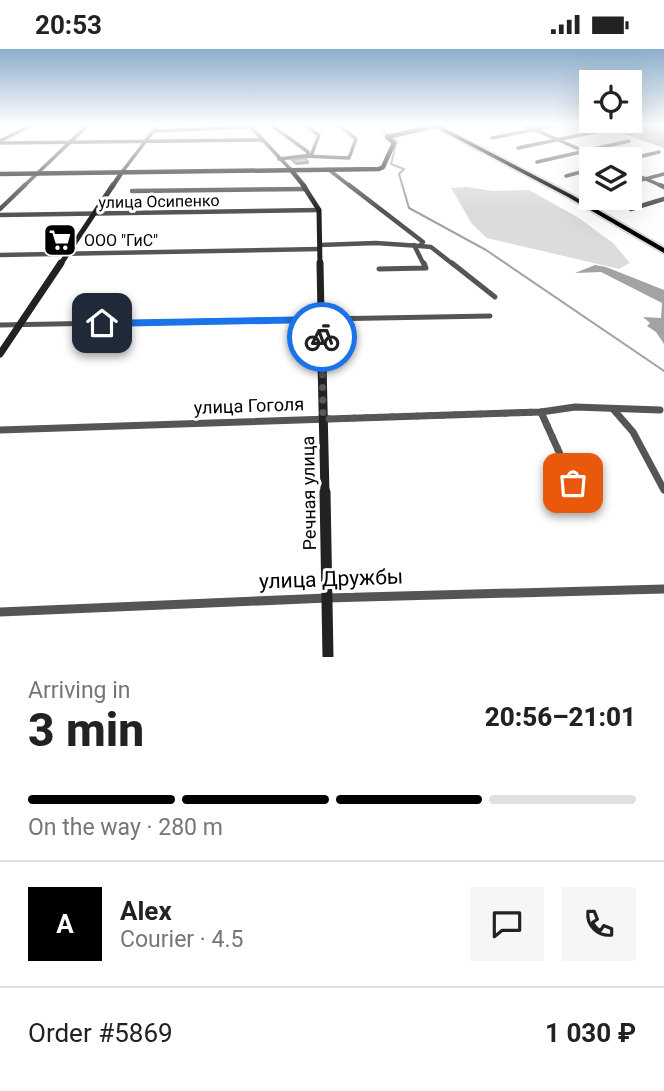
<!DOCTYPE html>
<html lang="en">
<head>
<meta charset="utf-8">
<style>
  :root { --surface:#fff; --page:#f6f6f6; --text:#222; --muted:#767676; --line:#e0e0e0; --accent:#000 }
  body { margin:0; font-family:Roboto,sans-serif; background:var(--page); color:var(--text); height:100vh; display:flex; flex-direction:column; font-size:26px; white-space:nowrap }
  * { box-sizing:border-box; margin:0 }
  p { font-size:23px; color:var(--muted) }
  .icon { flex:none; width:38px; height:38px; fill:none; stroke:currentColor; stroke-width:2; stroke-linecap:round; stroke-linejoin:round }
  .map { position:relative; height:608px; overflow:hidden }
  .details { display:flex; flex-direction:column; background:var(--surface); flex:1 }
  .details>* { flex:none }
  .controls { position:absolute; left:579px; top:21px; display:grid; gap:14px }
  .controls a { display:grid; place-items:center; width:63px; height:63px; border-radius:0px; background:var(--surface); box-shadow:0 7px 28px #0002; font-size:35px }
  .pin { position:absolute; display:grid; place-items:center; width:60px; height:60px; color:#fff; margin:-30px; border-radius:14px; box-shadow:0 4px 10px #0006 }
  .courier { position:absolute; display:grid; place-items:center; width:70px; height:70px; margin:-35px; border:5px solid #1a73e8; border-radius:50%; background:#fff; color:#222; box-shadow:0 2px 9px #0007 }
  .overview em { font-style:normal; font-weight:800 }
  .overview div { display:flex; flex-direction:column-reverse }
  .overview { display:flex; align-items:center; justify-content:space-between; height:119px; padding:0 28px }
  h1 { font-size:46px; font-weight:800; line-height:52px }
  .bar { display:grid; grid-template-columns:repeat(4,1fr); gap:10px 7px; align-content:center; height:84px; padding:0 28px }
  .bar i { height:9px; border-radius:5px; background:var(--line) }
  .bar .on { background:var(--accent) }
  .bar p { grid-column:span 4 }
  .line { display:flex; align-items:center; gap:18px; padding:0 28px; border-top:2px solid var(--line) }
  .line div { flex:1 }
  .round { display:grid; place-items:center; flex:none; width:74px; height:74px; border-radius:0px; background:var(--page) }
  .status { display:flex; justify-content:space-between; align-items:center; height:49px; padding:0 35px; background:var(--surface); direction:ltr }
  .status svg { height:19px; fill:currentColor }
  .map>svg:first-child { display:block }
  .green { fill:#dcdcdc }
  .water { fill:#a3a3a3 }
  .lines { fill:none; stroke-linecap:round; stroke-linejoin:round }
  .stream { stroke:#a3a3a3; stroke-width:2 }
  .highway-casing { stroke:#dbdbdb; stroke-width:4 }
  .street-far4 { stroke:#555; stroke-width:3.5 }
  .street-far3 { stroke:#555; stroke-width:4.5 }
  .street-far2 { stroke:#555; stroke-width:5 }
  .street-far1 { stroke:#555; stroke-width:7 }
  .street { stroke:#555; stroke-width:9 }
  .secondary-far4 { stroke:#222; stroke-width:4.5 }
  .secondary-far3 { stroke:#222; stroke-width:5 }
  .secondary-far2 { stroke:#222; stroke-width:7 }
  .secondary-far1 { stroke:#222; stroke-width:9 }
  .secondary { stroke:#222; stroke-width:11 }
  .highway { fill:#000; fill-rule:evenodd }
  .wall { fill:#a9a9a9 }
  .shaded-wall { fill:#898989 }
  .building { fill:#c4c4c4; stroke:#898989; stroke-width:2 }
  .route { fill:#1a73e8 }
  .done { stroke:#595959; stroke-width:7; stroke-dasharray:0 12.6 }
  .labels { text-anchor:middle; stroke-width:6; stroke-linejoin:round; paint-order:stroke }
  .far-street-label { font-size:16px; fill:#000; stroke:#fff }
  .far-poi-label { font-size:16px; fill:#000; stroke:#fff; text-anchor:start }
  .street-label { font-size:18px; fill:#000; stroke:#fff }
  .near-street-label { font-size:21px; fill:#000; stroke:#fff }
</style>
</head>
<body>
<div class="status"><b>20:53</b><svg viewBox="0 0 49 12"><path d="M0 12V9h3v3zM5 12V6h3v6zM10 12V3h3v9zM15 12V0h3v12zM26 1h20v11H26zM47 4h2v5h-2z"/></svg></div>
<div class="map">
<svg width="664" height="608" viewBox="0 0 664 608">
  <rect width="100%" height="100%" fill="#fff"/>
  <!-- green -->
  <path class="green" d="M 467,138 L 493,142 L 529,141 L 579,169 L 613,194 L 630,214 L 619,220 L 487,189 L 472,175 L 451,139 Z"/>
  <!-- water -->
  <g class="water">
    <path d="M 598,76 L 664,76 L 664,99 Z"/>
    <path d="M 595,216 L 606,218 L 664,241 L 664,295 L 656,283 L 647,277 L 650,274 L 643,268 L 661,269 L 662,254 L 601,223 L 575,224 Z"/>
  </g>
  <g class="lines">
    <!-- stream -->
    <path class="stream" d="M 382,81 L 397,92 L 391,115 L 404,120 L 399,125 L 409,159 L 486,201 L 664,322"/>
    <defs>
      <path id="highway" d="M 431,76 L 438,76 L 572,146 L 664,199 L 664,204 L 568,148 Z"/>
    </defs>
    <!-- highway casing -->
    <use href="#highway" class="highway-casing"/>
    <!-- street-far4 -->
    <g class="street-far4">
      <path d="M 249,76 L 291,121"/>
      <path d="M 271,76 L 308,103 L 308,107"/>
      <path d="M 304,76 L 319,86 L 311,107"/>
      <path d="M 524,76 L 602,110"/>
      <path d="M 154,82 L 250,78"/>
      <path d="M 492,89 L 557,76"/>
      <path d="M 0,92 L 32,76"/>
      <path d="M 0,94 L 263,91"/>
      <path d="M 518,99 L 604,81"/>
      <path d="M 279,110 L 304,107 L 349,109 L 356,90 L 339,76"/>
      <path d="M 630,110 L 659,103"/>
      <path d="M 537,113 L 629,92"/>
      <path d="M 328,120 L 351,138"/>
      <path d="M 122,123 L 158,76"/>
      <path d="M 630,123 L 664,138"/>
      <path d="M 566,127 L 592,120"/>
      <path d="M 630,134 L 664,125"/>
      <path d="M 23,138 L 88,76"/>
    </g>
    <!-- street-far3 -->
    <g class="street-far3">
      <path d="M 349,136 L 423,193 L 420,197 L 431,198 L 454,216"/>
      <path d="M 660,136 L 664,138"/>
      <path d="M 132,142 L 306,140"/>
      <path d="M 0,160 L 25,136"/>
      <path d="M 631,160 L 664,150"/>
      <path d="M 0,166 L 319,161"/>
      <path d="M 320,196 L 376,194 L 420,197"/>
      <path d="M 414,196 L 424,216"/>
      <path d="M 0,206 L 320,200"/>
    </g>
    <!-- street-far2 -->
    <g class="street-far2">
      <path d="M 452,214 L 495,248"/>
      <path d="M 379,220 L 426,219 L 424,214"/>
      <path d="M 0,276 L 490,267"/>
    </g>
    <!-- street-far1 -->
    <g class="street-far1">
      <path d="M 613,360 L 633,383 L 664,441"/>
      <path d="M 541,363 L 573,434"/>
      <path d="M 0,381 L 541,363 L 575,358 L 660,361"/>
    </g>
    <!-- street -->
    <path class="street" d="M 0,563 L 327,549 L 664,540"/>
    <!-- secondary-far4 -->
    <g class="secondary-far4">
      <path d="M 387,88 L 435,77"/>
      <path d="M 291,121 L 305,138"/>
      <path d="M 0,125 L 379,120 L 383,118 L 394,94 L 387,88"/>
      <path d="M 112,138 L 122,123"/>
    </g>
    <!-- secondary-far3 -->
    <g class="secondary-far3">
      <path d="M 303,136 L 319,161 L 320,216"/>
      <path d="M 60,216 L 113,136"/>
    </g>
    <!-- secondary-far2 -->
    <g class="secondary-far2">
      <path d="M 320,214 L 322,316"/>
      <path d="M 0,305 L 61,214"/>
    </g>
    <!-- secondary-far1 -->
    <path class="secondary-far1" d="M 322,314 L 325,445"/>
    <!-- secondary -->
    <path class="secondary" d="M 325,443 L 328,608"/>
    <!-- highway -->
    <use href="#highway" class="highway"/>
  </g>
  <!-- wall -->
  <path class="wall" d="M 68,188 L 64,194 L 52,194 L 51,192 Z"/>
  <!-- shaded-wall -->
  <path class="shaded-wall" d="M 308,113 L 309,115 L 296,116 L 295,114 Z"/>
  <!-- building -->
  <g class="building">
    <path d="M 305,109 L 308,113 L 295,114 L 292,111 Z"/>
    <path d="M 55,186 L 67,186 L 63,192 L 51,192 Z"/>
  </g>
  <!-- sky -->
  <linearGradient id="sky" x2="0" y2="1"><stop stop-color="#8cadcc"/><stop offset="0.47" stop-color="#fff"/><stop offset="1" stop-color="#fff" stop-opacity="0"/></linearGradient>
  <rect width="664" height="161" fill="url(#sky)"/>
  <!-- route -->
  <path class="route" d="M 321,267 L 327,271 L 327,288 L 322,292 L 316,288 L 316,274 L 102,278 L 97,274 L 102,271 Z"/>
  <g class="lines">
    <!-- done -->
    <path class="done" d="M 322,288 L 323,370 L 541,363 L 573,434"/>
  </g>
  <!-- icons -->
  <defs>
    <symbol id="supermarket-square" viewBox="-11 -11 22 22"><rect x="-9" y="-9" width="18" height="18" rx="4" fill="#000" stroke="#fff"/><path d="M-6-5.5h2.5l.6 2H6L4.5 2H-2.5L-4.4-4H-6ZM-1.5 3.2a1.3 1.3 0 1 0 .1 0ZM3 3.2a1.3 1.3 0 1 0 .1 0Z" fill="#fff"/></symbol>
  </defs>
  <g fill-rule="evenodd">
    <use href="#supermarket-square" x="41" y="172" width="38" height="38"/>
  </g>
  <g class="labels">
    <!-- far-street labels -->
    <g class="far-street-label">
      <text transform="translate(159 152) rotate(-1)" y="6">улица Осипенко</text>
    </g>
    <!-- far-poi labels -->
    <g class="far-poi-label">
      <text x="84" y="197">ООО "ГиС"</text>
    </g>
    <!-- street labels -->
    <g class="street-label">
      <text transform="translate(249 357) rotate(-2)" y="6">улица Гоголя</text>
      <text transform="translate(309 444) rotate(-91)" y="6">Речная улица</text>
    </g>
    <!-- near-street labels -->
    <g class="near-street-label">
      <text transform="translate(331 530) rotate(-2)" y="7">улица Дружбы</text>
    </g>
  </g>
</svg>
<div class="controls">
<a><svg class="icon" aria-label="locate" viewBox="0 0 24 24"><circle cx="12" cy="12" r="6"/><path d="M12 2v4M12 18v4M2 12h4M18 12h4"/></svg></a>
<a><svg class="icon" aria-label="layers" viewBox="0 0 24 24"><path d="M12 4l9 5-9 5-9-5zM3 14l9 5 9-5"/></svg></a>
</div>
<div class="pin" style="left:573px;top:434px;background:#ea580c"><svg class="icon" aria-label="bag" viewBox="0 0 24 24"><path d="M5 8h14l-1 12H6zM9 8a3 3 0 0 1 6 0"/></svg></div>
<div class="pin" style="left:102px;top:274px;background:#1f2937"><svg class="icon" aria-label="home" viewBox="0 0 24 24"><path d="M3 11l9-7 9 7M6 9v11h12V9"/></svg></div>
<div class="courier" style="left:322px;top:288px"><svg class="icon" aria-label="bike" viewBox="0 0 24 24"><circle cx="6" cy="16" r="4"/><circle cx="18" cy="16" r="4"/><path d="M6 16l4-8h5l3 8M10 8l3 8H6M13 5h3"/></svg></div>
</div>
<section class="details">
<div class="overview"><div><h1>3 min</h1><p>Arriving in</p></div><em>20:56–21:01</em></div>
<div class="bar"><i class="on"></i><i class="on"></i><i class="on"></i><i></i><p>On the way · 280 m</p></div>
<div class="line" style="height:126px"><b class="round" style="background:var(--accent);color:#fff">A</b><div><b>Alex</b><p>Courier · 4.5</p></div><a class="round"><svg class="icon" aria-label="chat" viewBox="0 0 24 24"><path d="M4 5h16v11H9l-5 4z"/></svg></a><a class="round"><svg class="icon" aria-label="phone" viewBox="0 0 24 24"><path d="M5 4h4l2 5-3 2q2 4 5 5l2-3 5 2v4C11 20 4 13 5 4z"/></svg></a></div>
<div class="line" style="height:91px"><div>Order #5869</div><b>1 030 ₽</b></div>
</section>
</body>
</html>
